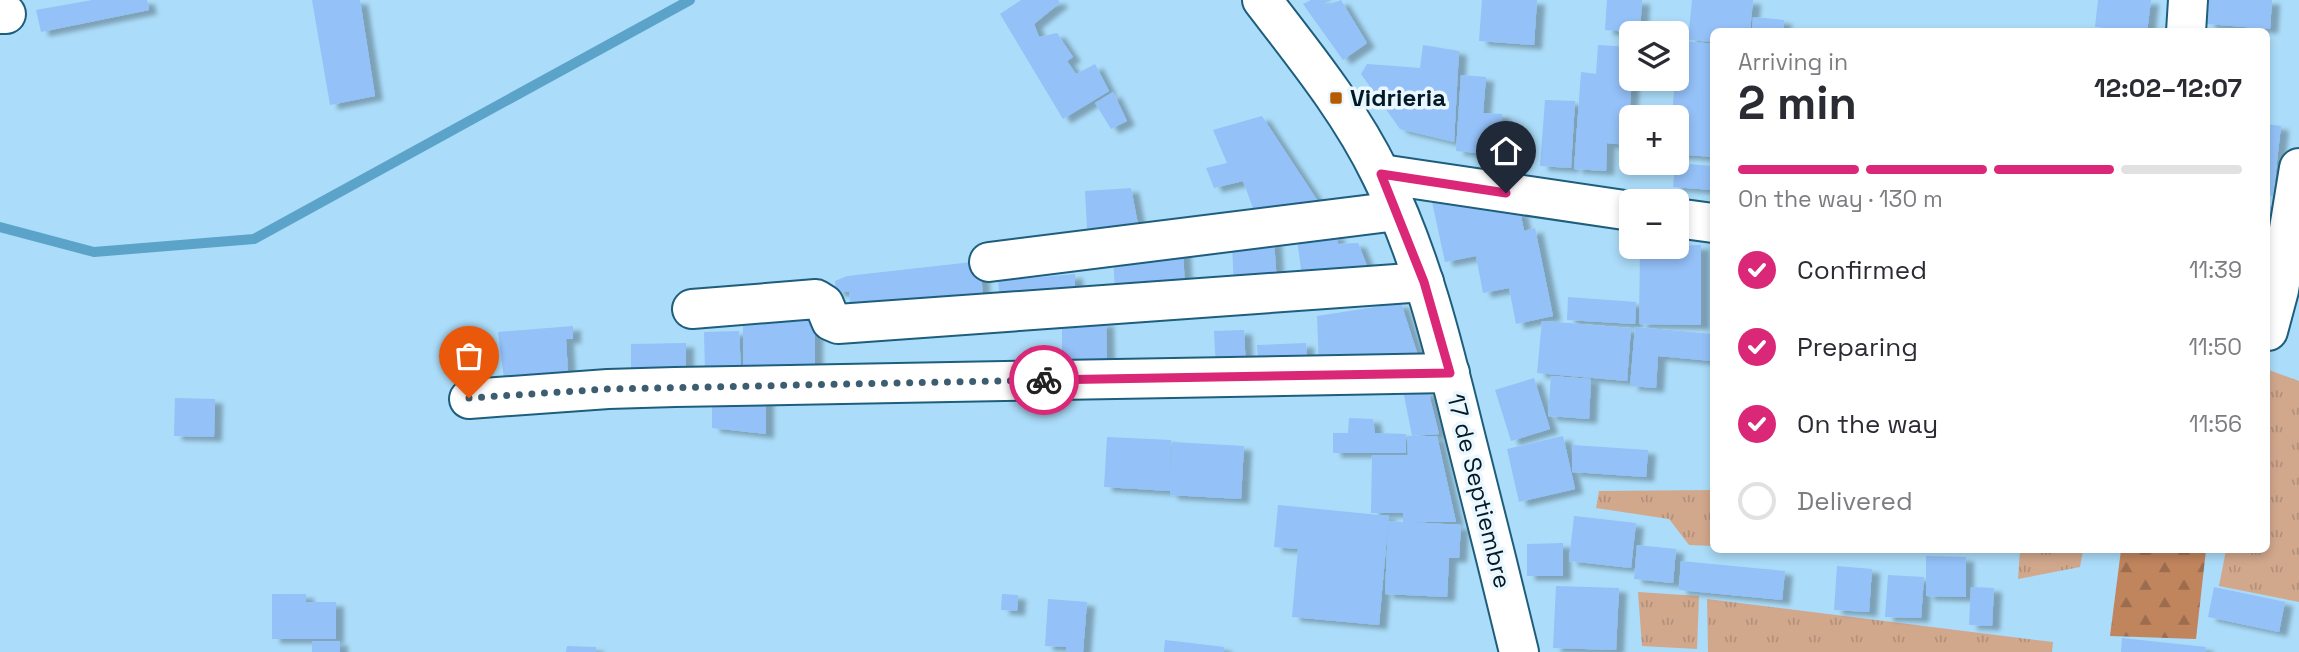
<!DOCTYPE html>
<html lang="en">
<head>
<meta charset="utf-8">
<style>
  :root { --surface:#fff; --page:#f7f7f7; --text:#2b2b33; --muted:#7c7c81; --line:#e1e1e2; --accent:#db2777 }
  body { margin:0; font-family:"Space Grotesk",sans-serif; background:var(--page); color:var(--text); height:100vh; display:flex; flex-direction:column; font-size:26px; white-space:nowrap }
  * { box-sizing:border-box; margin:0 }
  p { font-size:23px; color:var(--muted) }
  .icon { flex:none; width:38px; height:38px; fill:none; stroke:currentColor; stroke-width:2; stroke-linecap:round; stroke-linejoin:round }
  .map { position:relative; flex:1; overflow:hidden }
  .drawer { position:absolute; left:1710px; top:28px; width:560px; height:525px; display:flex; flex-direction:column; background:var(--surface); border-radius:10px; box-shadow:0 4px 10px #0003 }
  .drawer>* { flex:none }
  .tools { position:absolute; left:1619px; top:21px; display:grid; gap:14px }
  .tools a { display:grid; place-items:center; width:70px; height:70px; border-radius:10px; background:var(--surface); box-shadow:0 4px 10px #0003; font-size:35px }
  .pin { position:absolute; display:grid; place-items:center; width:60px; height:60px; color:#fff; margin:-72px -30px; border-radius:50% 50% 50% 0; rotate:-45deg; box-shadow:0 0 7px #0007 }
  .pin .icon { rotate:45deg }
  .courier { position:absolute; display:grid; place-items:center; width:70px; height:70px; margin:-35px; border:5px solid #db2777; border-radius:50%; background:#fff; color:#222; box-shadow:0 2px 9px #0007 }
  .summary em { font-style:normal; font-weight:600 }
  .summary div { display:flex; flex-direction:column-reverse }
  .summary { display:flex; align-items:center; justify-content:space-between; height:119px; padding:0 28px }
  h1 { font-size:46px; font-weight:600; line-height:52px }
  .bar { display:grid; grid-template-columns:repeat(4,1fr); gap:10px 7px; align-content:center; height:84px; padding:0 28px }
  .bar i { height:9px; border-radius:5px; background:var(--line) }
  .bar .selected { background:var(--accent) }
  .bar p { grid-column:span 4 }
  ol { padding:0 28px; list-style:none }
  li { display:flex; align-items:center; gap:21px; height:77px }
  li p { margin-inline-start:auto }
  li .icon { padding:7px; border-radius:50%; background:var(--accent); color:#fff; stroke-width:4 }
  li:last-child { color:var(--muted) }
  li i { width:38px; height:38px; border:4px solid var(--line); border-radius:50% }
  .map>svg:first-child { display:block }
  .grass { fill:url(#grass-tufts) }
  .forest { fill:url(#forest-firs) }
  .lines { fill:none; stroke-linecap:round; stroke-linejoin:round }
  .stream { stroke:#5ba3c9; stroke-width:10 }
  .building { fill:#94c1f8; filter:url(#shadow) }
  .minor-casing { stroke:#1e5e7d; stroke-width:42 }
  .minor { stroke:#fff; stroke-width:38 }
  .done { stroke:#3d5e70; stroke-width:7; stroke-dasharray:0 12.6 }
  .route { stroke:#db2777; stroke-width:9 }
  .poi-dot { fill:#b65b00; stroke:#ebf7ff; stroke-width:2.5 }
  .labels { text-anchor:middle; stroke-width:7; stroke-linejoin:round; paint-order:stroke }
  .poi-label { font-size:24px; font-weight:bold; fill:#021a27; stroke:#ebf7ff; text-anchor:start }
  .street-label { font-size:24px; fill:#021a27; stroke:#ebf7ff }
</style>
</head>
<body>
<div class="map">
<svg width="2299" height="652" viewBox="0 0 2299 652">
  <defs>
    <pattern id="grass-tufts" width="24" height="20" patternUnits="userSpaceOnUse" patternTransform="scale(1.75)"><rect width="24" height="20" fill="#d2a88d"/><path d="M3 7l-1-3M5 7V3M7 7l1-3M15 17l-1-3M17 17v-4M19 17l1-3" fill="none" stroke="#b3907a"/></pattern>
    <pattern id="forest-firs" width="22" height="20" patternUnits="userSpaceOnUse" patternTransform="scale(1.75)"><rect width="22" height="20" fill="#c1855e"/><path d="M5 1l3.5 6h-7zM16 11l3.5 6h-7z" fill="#9b6c4e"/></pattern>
    <filter id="shadow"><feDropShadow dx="8" dy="4.5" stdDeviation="2" flood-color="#0004"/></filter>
  </defs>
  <rect width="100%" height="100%" fill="#abdcf9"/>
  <!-- grass -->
  <g class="grass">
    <path d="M 2266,369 L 2299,381 L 2299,602 L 2219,586 L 2226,550 L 2266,550 Z"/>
    <path d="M 1713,490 L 1713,546 L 1689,545 L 1669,519 L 1596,508 L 1599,491 Z"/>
    <path d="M 2020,550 L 2083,550 L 2080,567 L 2018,579 Z"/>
    <path d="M 1638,592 L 1699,596 L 1697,649 L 1642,646 Z"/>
    <path d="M 1707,599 L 2053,642 L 2052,652 L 1708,652 Z"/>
  </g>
  <!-- forest -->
  <path class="forest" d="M 2121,550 L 2206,550 L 2196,639 L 2110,636 Z"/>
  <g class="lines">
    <!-- stream -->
    <path class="stream" d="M 0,227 L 94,252 L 254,239 L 690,0"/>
  </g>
  <!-- building -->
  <g class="building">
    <path d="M 92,0 L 147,0 L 149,10 L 41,32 L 36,10 Z"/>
    <path d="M 312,0 L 360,0 L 375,96 L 330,105 Z"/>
    <path d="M 1021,0 L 1058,0 L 1060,3 L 1034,24 L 1039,37 L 1057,33 L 1073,57 L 1067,61 L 1076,74 L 1095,64 L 1109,91 L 1063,119 L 1000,14 Z"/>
    <path d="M 1311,0 L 1332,0 L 1325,3 L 1326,6 L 1341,0 L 1367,43 L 1343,60 L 1303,4 Z"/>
    <path d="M 1482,0 L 1537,0 L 1534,45 L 1479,41 Z"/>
    <path d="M 1607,0 L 1642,0 L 1640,33 L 1605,30 Z"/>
    <path d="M 1692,0 L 1753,0 L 1750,32 L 1713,32 L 1713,42 L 1688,40 Z"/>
    <path d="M 2098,0 L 2151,0 L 2147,32 L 2095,27 Z"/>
    <path d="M 2209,0 L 2272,0 L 2270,29 L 2207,24 Z"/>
    <path d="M 1753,17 L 1784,20 L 1783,32 L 1752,32 Z"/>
    <path d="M 1678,40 L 1713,44 L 1713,157 L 1676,154 L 1676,117 L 1672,117 Z"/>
    <path d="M 1423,45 L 1459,51 L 1454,142 L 1400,129 L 1361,74 L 1367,64 L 1420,68 Z"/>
    <path d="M 1598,45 L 1631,47 L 1632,79 L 1627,145 L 1607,143 L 1606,171 L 1574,169 L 1581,72 L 1596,74 Z"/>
    <path d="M 1461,75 L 1486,77 L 1483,113 L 1502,114 L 1499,155 L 1456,151 Z"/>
    <path d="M 1113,92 L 1127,121 L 1111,129 L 1095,103 Z"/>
    <path d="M 1545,100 L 1575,101 L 1571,168 L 1540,166 Z"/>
    <path d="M 1262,116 L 1323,209 L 1257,219 L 1243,181 L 1214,188 L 1206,168 L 1227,163 L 1213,130 Z"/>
    <path d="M 2266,124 L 2281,126 L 2273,196 L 2266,195 Z"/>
    <path d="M 1675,163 L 1713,166 L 1713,190 L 1673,187 Z"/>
    <path d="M 1131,188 L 1141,240 L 1088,246 L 1085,191 Z"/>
    <path d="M 1432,202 L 1520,211 L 1524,231 L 1535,228 L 1553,316 L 1516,324 L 1509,288 L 1483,293 L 1476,256 L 1445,262 Z"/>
    <path d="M 2266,206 L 2273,206 L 2270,247 L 2266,247 Z"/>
    <path d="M 1336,234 L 1338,244 L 1358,243 L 1373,281 L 1303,284 L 1297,239 Z"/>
    <path d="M 1274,240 L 1277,284 L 1234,287 L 1232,244 Z"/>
    <path d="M 1701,245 L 1701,325 L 1639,324 L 1640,247 Z"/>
    <path d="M 1183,247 L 1185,291 L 1115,294 L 1113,250 Z"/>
    <path d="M 981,261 L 983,308 L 851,318 L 849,292 L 836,292 L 835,281 L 847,276 Z"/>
    <path d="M 1075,274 L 1075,302 L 1001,307 L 998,281 Z"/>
    <path d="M 1568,297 L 1636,302 L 1635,324 L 1567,320 Z"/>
    <path d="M 1401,303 L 1421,365 L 1319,369 L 1317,316 Z"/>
    <path d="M 815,317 L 815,368 L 743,369 L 743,318 Z"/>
    <path d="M 1542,321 L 1631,328 L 1627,381 L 1537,373 Z"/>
    <path d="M 1106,322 L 1107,365 L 1062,366 L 1062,324 Z"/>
    <path d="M 573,326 L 573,339 L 566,339 L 568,373 L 504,379 L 498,332 Z"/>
    <path d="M 1635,327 L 1713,334 L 1712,361 L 1658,356 L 1656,388 L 1630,386 Z"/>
    <path d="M 1244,330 L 1246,370 L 1216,370 L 1214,331 Z"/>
    <path d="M 739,331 L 741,371 L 705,372 L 704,332 Z"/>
    <path d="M 686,343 L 686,371 L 631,371 L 631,344 Z"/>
    <path d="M 1306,343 L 1307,369 L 1259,369 L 1257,345 Z"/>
    <path d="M 1551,376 L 1591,379 L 1589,419 L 1548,416 Z"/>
    <path d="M 1534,378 L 1550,429 L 1511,441 L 1495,390 Z"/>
    <path d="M 1428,390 L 1439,434 L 1412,436 L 1404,395 Z"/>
    <path d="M 712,393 L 766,393 L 766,434 L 712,428 Z"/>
    <path d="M 175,398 L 215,399 L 214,437 L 174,436 Z"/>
    <path d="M 1349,418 L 1373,419 L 1375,433 L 1406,434 L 1406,453 L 1333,453 L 1333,433 L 1348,433 Z"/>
    <path d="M 1407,436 L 1437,436 L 1456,522 L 1410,522 L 1461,525 L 1459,558 L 1449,558 L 1447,597 L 1385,594 L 1388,525 L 1379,625 L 1292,617 L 1298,549 L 1274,547 L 1278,505 L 1389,516 L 1388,521 L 1403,522 L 1403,513 L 1371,513 L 1372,455 L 1408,455 Z"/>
    <path d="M 1563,436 L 1575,489 L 1519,502 L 1507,449 Z"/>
    <path d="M 1107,437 L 1171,440 L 1170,478 L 1172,442 L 1244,446 L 1241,499 L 1170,495 L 1170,491 L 1104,487 Z"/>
    <path d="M 1572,445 L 1648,450 L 1646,477 L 1572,472 Z"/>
    <path d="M 1574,516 L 1636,523 L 1631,568 L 1569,561 Z"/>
    <path d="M 1563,543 L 1563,576 L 1527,576 L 1527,544 Z"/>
    <path d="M 1637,545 L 1676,549 L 1673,583 L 1634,579 Z"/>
    <path d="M 1926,556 L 1966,557 L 1966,597 L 1926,596 Z"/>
    <path d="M 1681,561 L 1785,571 L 1782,600 L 1679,590 Z"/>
    <path d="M 1837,566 L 1872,569 L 1869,612 L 1834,610 Z"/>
    <path d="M 1888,575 L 1924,577 L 1921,618 L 1885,617 Z"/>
    <path d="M 1556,586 L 1619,588 L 1616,650 L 1553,648 Z"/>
    <path d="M 1971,587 L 1994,588 L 1992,626 L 1969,625 Z"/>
    <path d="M 2214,587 L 2285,602 L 2279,632 L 2208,617 Z"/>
    <path d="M 272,594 L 306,594 L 306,602 L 336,602 L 336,639 L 272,639 Z"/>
    <path d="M 1002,594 L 1018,595 L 1017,611 L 1001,610 Z"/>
    <path d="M 1048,599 L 1087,602 L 1083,652 L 1066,652 L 1066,647 L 1045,646 Z"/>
    <path d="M 2122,638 L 2206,647 L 2205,652 L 2121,652 Z"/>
    <path d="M 1165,640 L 1224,647 L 1224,652 L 1164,652 Z"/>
    <rect x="312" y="641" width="28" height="11"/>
    <path d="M 567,646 L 596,647 L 596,652 L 566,652 Z"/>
  </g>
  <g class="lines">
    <defs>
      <g id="minor">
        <path d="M 1262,0 C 1305,56 1350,111 1381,175 C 1421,255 1443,345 1464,431 C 1483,505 1501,578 1519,652"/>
        <path d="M 0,14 L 6,14"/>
        <path d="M 2186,32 L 2188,0"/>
        <path d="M 1381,174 L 1631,211"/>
        <path d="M 1676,218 L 1713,223"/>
        <path d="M 989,262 L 1397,211"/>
        <path d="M 692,309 L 816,299 L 824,304 L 831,321 L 838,324 L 1424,282"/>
        <path d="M 2268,331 L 2279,290 L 2299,168"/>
        <path d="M 469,399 L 608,389 L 675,387 L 1450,373"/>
      </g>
    </defs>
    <!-- minor casing -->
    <use href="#minor" class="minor-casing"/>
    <!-- minor -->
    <use href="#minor" class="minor"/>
  </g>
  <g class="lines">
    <!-- done -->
    <path class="done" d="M 469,398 L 608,389 L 1044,380"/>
    <!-- route -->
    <path class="route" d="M 1044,380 L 1450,373 L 1424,282 L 1381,174 L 1506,193"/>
  </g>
  <!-- markers -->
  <rect class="poi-dot" x="1329" y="91" width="14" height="14" rx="3.5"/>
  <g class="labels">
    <!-- poi labels -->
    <g class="poi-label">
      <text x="1350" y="106">Vidrieria</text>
    </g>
    <!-- street labels -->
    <g class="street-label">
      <text transform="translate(1479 491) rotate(76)" y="8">17 de Septiembre</text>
    </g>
  </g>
</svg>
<div class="tools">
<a><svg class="icon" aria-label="layers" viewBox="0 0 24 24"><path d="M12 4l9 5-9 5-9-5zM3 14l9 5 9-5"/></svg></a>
<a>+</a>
<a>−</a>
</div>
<div class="pin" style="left:469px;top:398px;background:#ea580c"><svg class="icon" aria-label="bag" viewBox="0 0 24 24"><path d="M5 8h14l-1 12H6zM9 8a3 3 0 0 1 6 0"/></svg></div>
<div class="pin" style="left:1506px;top:193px;background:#1f2937"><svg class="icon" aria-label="home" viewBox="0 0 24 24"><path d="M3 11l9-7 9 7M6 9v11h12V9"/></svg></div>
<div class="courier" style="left:1044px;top:380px"><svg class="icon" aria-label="bike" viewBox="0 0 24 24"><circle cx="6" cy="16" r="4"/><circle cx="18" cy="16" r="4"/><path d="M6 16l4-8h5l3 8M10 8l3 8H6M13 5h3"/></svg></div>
<section class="drawer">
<div class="summary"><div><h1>2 min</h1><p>Arriving in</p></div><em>12:02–12:07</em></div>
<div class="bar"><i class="selected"></i><i class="selected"></i><i class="selected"></i><i></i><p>On the way · 130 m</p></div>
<ol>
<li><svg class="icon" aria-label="check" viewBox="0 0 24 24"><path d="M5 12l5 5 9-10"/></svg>Confirmed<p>11:39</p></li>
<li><svg class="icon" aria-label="check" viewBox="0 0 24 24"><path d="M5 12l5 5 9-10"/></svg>Preparing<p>11:50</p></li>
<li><svg class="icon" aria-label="check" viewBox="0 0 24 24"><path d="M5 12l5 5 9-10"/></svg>On the way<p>11:56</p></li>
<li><i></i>Delivered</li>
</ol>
</section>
</div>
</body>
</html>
